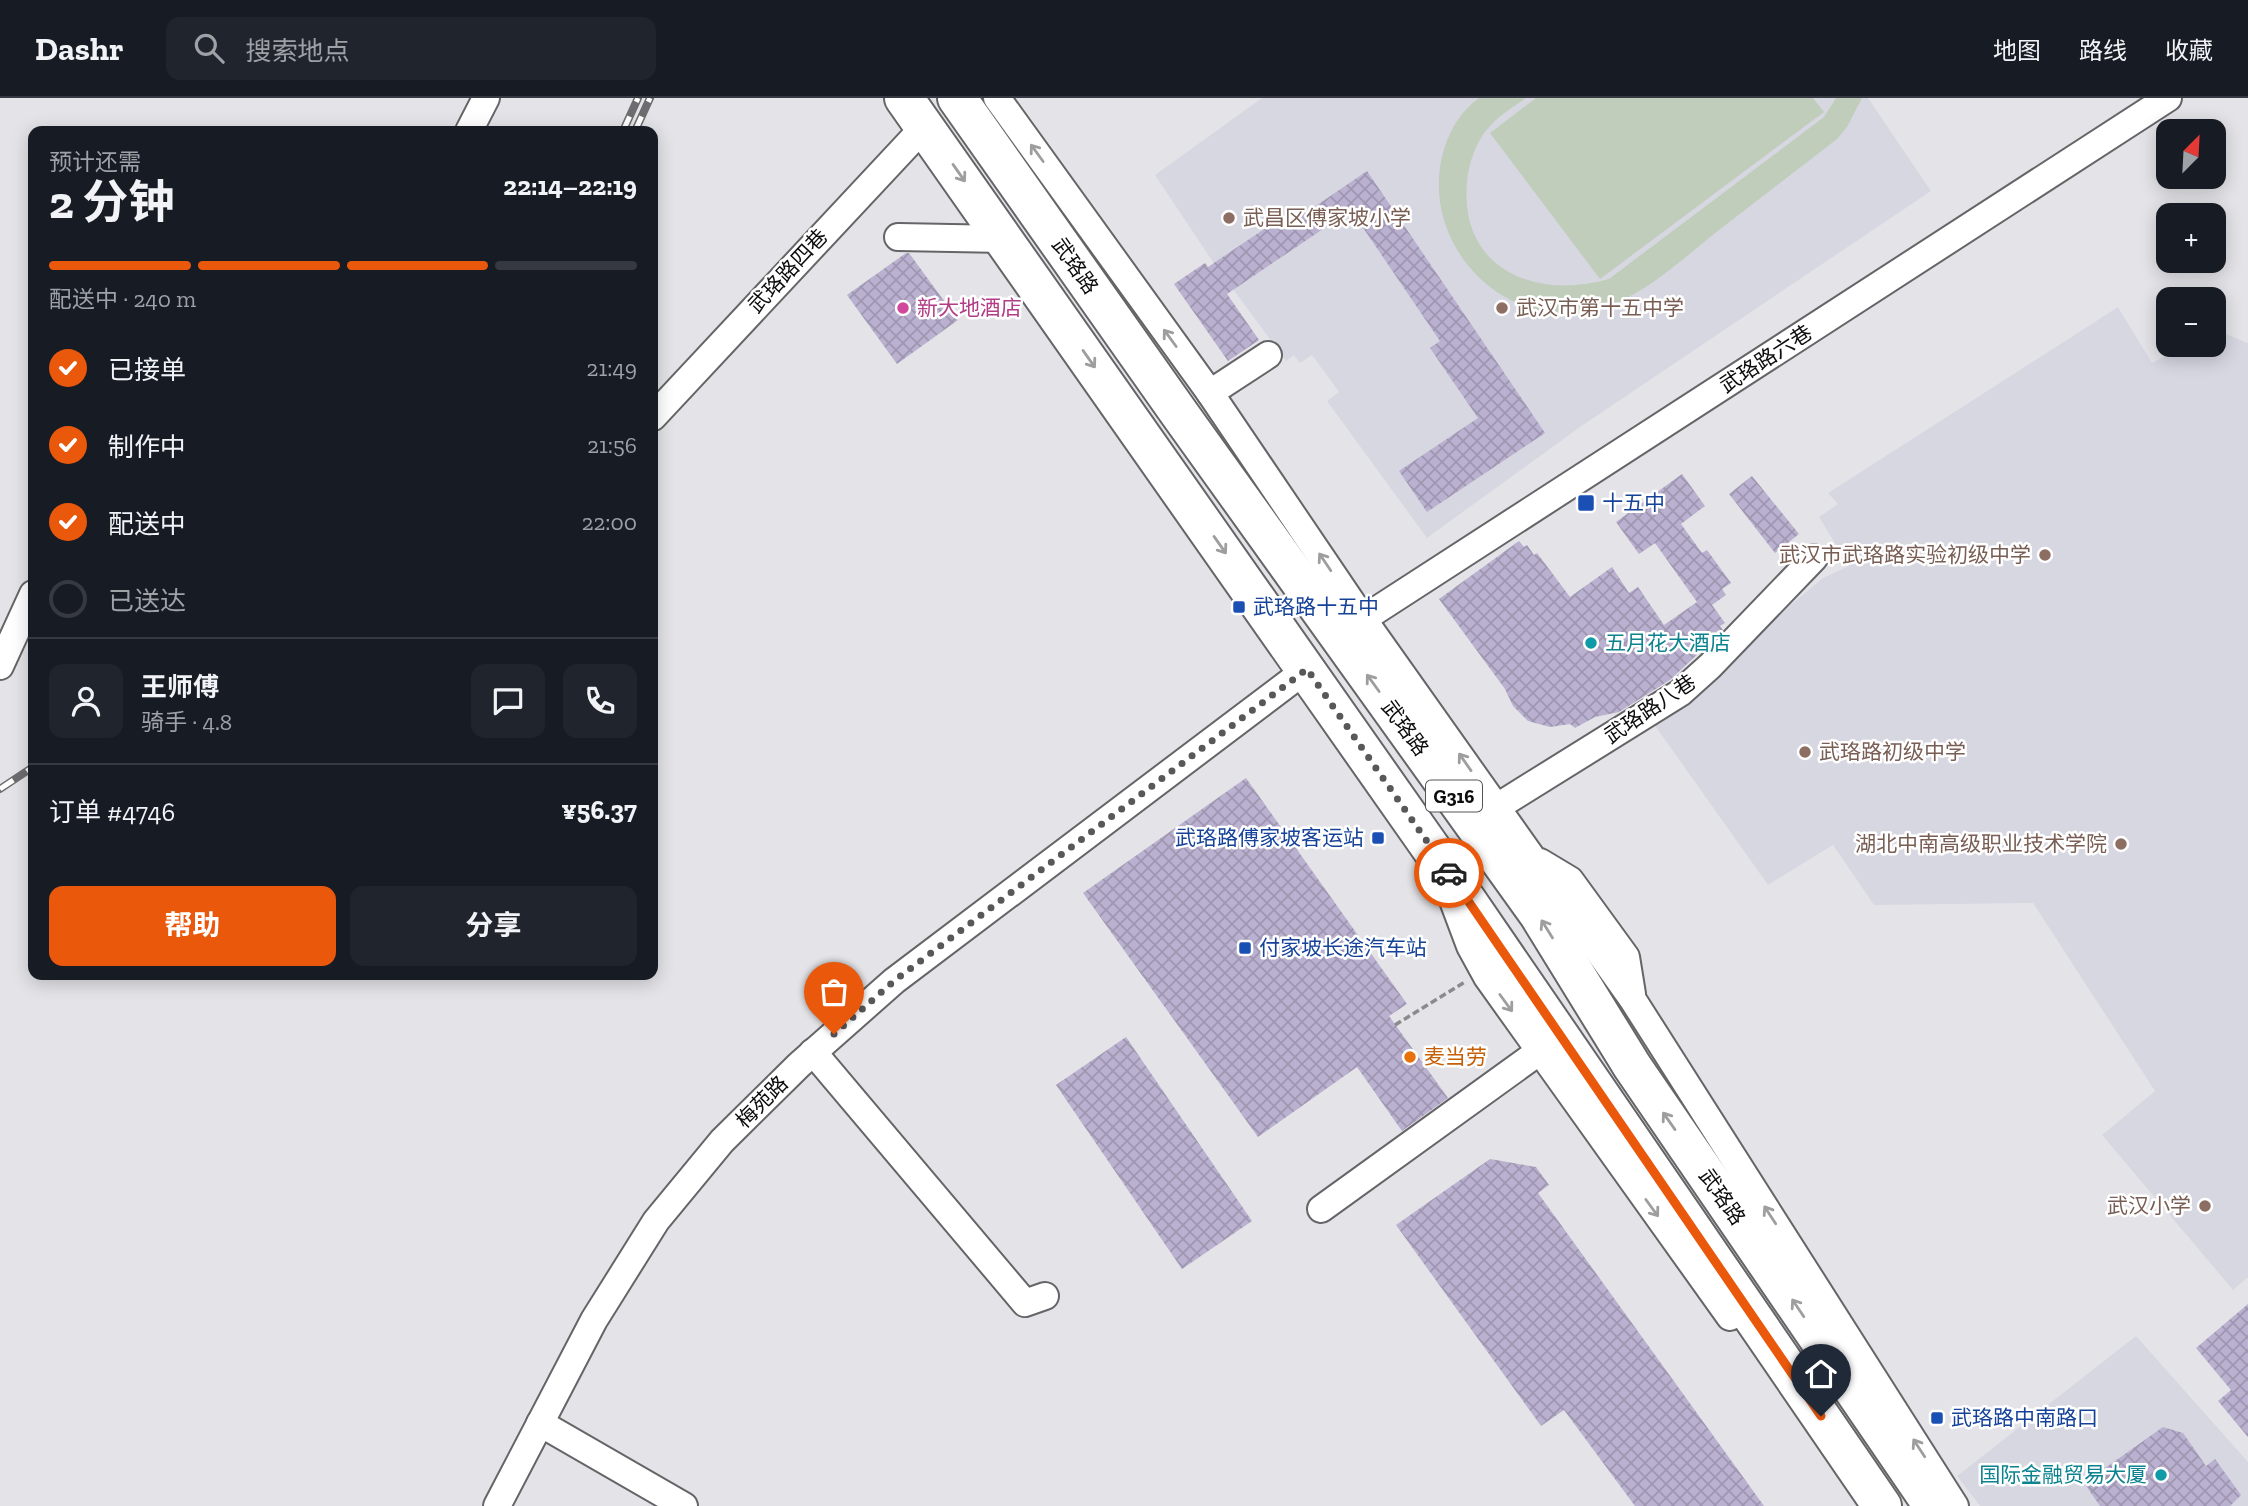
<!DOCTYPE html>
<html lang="zh">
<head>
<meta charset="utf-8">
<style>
  :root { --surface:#171b24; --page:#20242c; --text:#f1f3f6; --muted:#9ea1a6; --line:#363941; --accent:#ea580c }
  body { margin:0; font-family:"Zilla Slab","Noto Sans SC",serif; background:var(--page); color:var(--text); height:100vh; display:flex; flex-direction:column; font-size:26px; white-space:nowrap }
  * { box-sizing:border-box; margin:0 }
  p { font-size:23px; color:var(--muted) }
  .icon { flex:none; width:38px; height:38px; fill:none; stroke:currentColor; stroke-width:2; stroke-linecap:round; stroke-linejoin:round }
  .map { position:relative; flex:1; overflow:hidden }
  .side { position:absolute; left:28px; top:28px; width:630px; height:854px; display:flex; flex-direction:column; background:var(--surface); border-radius:14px; box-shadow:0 4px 18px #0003 }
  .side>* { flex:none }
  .needle { width:46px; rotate:24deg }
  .tools { position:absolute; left:2156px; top:21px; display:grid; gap:14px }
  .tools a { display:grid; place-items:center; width:70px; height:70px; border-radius:14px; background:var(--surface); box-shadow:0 4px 18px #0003; font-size:35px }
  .pin { position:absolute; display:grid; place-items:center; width:60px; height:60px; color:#fff; margin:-72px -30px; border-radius:50% 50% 50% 0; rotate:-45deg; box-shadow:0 0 7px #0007 }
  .pin .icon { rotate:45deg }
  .courier { position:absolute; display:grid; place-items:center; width:70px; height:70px; margin:-35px; border:5px solid #ea580c; border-radius:50%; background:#fff; color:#222; box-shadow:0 2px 9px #0007 }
  .headline em { font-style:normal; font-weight:700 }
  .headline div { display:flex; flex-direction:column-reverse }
  .headline { display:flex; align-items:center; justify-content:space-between; height:119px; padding:0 21px }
  h1 { font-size:46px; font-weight:700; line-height:52px }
  .bar { display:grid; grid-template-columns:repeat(4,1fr); gap:10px 7px; align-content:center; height:84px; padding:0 21px }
  .bar i { height:9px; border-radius:5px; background:var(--line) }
  .bar .on { background:var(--accent) }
  .bar p { grid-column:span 4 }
  .line { display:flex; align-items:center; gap:18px; padding:0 21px; border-top:2px solid var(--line) }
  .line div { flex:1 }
  .round { display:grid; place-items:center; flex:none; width:74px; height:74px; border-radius:14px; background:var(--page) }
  ol { padding:0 21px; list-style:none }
  li { display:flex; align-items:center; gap:21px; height:77px }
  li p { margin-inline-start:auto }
  li .icon { padding:7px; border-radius:50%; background:var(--accent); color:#fff; stroke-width:4 }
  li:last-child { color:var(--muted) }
  li i { width:38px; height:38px; border:4px solid var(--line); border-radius:50% }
  .cta { display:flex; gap:14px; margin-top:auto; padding:14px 21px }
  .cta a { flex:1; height:80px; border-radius:14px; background:var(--accent); color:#fff; font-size:28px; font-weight:700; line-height:80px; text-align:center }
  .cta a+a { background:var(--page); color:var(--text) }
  header { display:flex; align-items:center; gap:42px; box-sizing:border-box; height:98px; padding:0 35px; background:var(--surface); border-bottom:2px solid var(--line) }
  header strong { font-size:33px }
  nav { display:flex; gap:38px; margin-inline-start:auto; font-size:24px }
  .search { width:490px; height:63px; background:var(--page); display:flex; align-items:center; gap:18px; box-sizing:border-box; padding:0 24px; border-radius:14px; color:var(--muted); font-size:26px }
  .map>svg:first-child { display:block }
  .built { fill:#d7d7e2 }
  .green { fill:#bfcdba }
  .building { fill:url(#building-cross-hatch) }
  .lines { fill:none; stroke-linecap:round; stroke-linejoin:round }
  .minor-casing { stroke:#656568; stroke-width:30 }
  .highway-casing { stroke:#656568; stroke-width:42 }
  .path { stroke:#8b8b8e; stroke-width:3.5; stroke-dasharray:7 3.5; stroke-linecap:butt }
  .minor { stroke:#fff; stroke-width:26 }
  .highway { stroke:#fff; stroke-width:38 }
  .rail-casing { stroke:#6d6d6f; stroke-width:8 }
  .rail { stroke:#fff; stroke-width:5; stroke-dasharray:16; stroke-linecap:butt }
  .oneway { stroke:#9e9e9e }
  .done { stroke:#58585a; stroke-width:7; stroke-dasharray:0 12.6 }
  .route { stroke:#ea580c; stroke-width:9 }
  .education-dot { fill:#8d6e63; stroke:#fff; stroke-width:2.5 }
  .hotel-dot { fill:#d1479c; stroke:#fff; stroke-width:2.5 }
  .transit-dot { fill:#1a4fb4; stroke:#fff; stroke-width:2.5 }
  .culture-dot { fill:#0f9aa8; stroke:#fff; stroke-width:2.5 }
  .food-dot { fill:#e8710a; stroke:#fff; stroke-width:2.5 }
  .labels { text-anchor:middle; stroke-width:5; stroke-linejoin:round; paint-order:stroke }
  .shield { fill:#fff; stroke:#555556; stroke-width:2 }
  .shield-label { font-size:19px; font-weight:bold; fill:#0c0c0d }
  .education-label { font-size:21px; fill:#785e54; stroke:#fff; text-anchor:start }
  .street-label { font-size:21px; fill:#0c0c0d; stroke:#fff }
  .hotel-label { font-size:21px; fill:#b23c85; stroke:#fff; text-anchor:start }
  .transit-label { font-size:21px; fill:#164399; stroke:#fff; text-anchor:start }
  .culture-label { font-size:21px; fill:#0d838f; stroke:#fff; text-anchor:start }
  .food-label { font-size:21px; fill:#c56008; stroke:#fff; text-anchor:start }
</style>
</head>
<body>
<header>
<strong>Dashr</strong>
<div class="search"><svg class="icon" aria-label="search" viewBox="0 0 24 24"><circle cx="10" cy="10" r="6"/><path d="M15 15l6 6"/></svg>搜索地点</div>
<nav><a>地图</a><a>路线</a><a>收藏</a></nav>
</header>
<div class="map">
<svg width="2248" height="1408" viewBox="0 0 2248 1408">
  <defs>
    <pattern id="building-cross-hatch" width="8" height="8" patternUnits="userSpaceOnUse" patternTransform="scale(1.75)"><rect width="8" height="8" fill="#bab0cf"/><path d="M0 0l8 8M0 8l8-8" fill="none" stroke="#9f96b1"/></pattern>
  </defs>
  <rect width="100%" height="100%" fill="#e4e4e8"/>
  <!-- built -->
  <g class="built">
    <path d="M 1262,0 L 1868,0 L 1931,93 L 1580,329 L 1427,440 L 1327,303 L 1339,294 L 1312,257 L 1300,265 L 1294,257 L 1286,263 L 1213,164 L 1155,77 Z"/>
    <path d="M 2118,209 L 2152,265 L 2185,247 L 2214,247 L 2214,231 L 2248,245 L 2248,1179 L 2233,1192 L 2102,1037 L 2155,993 L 2033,805 L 1874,807 L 1833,747 L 1768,787 L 1651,622 L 1823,480 L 1849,468 L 1819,419 L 1838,406 L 1828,395 Z"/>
    <path d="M 2136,1238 L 2248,1364 L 2248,1408 L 1980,1408 L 1957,1378 Z"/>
  </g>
  <!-- green -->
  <g class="green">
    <path d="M 1479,0 L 1526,0 C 1515,8 1501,16 1492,26 C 1477,40 1469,64 1467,84 C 1459,172 1536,202 1609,181 L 1824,19 L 1836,0 L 1862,0 L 1847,29 L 1837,41 C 1798,71 1758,102 1719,132 C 1679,163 1636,207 1584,214 C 1494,227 1418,139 1444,51 C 1451,30 1461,13 1479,0 Z"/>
    <path d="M 1536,0 L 1813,0 L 1824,14 L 1600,181 L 1490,35 Z"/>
  </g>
  <!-- building -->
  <g class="building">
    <path d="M 1367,73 L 1545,335 L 1427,414 L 1399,373 L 1478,320 L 1430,250 L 1440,243 L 1351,112 L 1227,196 L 1259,242 L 1228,263 L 1174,186 L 1205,165 L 1208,169 L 1279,121 L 1285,129 Z"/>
    <path d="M 906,155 L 909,155 L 958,222 L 897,266 L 847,197 Z"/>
    <path d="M 1682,376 L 1705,408 L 1681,426 L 1702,455 L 1707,452 L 1731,485 L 1722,491 L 1726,497 L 1712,507 L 1725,525 L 1720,528 L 1723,532 L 1670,582 L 1619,614 L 1595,619 L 1575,630 L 1570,626 L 1550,629 L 1528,623 L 1513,608 L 1505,591 L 1439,501 L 1519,443 L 1524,449 L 1527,447 L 1534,457 L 1537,455 L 1570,499 L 1612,469 L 1629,495 L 1638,489 L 1664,527 L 1697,504 L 1655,445 L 1639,456 L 1616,424 Z"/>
    <path d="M 1752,378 L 1799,436 L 1775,455 L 1729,396 Z"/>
    <path d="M 1246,680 L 1407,906 L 1389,918 L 1448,1000 L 1402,1033 L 1357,969 L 1258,1039 L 1083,795 Z"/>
    <path d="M 1126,939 L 1252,1123 L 1182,1171 L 1056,987 Z"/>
    <path d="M 1490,1061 L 1536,1069 L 1549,1087 L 1538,1095 L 1764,1408 L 1635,1408 L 1564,1312 L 1541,1328 L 1396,1127 Z"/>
    <path d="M 2248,1206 L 2248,1339 L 2218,1303 L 2231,1292 L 2196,1250 Z"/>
    <path d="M 2163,1329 L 2183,1335 L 2206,1368 L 2215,1361 L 2241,1397 L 2230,1408 L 2100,1408 L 2084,1385 Z"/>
  </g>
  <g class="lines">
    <defs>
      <g id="minor">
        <path d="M 997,0 L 1210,295 L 1363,521 L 1633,902 L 1955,1408"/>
        <path d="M 469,33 L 486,0"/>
        <path d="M 898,139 L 1005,141"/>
        <path d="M 1210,295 L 1268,257"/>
        <path d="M 653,319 L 925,28"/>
        <path d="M 1363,521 L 2168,0"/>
        <path d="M 0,568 L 33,496"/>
        <path d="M 1497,709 L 1680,595 L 1710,568 L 1814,460"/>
        <path d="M 1540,764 L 1570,782 L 1626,859 L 1632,896"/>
        <path d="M 1452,800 L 1470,848 L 1487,879 L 1730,1219"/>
        <path d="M 813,954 L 1025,1205 L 1045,1198"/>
        <path d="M 1321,1111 L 1540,953"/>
        <path d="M 540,1325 L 684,1408"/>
        <path d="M 497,1408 L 594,1222 L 656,1123 L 722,1043 L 799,967 L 894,883 L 1307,571"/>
      </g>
      <g id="highway">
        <path d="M 904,0 L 1435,756 L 1882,1408"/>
        <path d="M 957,0 L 1179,315 L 1539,817 L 1632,968 L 1933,1408"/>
      </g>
    </defs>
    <!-- minor casing -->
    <use href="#minor" class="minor-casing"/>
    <!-- highway casing -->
    <use href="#highway" class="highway-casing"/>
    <!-- path -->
    <path class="path" d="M 1395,927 L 1465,884"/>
    <!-- minor -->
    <use href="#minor" class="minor"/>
    <!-- highway -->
    <use href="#highway" class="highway"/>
    <defs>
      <g id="rail">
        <path d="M 623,33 L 638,0"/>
        <path d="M 635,33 L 650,0"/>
        <path d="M 0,691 L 33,669"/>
      </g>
    </defs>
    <!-- rail casing -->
    <use href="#rail" class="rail-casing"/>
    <!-- rail -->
    <use href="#rail" class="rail"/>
  </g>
  <!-- one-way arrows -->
  <defs><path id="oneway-shaft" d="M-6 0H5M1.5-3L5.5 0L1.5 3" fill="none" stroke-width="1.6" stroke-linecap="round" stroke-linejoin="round" transform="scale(1.75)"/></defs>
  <g class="oneway">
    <use href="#oneway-shaft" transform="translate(1037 55) rotate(-126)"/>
    <use href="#oneway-shaft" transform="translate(959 75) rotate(55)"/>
    <use href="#oneway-shaft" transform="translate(1170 240) rotate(-126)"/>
    <use href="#oneway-shaft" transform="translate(1089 261) rotate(55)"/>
    <use href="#oneway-shaft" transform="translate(1220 447) rotate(55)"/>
    <use href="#oneway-shaft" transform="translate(1325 464) rotate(-124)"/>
    <use href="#oneway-shaft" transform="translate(1373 585) rotate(-126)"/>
    <use href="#oneway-shaft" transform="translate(1465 664) rotate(-125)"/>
    <use href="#oneway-shaft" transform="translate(1547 831) rotate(-122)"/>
    <use href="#oneway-shaft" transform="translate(1506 905) rotate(54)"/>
    <use href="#oneway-shaft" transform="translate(1669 1023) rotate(-125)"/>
    <use href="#oneway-shaft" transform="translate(1652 1110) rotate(54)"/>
    <use href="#oneway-shaft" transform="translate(1770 1117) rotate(-123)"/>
    <use href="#oneway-shaft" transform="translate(1798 1210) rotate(-124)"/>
    <use href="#oneway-shaft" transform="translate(1919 1350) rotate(-123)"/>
  </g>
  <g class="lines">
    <!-- done -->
    <path class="done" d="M 834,936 L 894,883 L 1307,571 L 1449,775"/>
    <!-- route -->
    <path class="route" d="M 1449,775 L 1821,1318"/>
  </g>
  <!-- markers -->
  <g class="education-dot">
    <circle cx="1229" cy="120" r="7"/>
    <circle cx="1502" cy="210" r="7"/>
    <circle cx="2045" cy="457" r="7"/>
    <circle cx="1805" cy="654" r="7"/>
    <circle cx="2121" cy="746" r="7"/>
    <circle cx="2205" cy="1108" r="7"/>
  </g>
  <circle class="hotel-dot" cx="903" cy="210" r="7"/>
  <g class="transit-dot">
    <rect x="1577" y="396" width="18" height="18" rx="3.5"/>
    <rect x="1232" y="502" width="14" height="14" rx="3.5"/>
    <rect x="1371" y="733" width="14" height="14" rx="3.5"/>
    <rect x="1238" y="843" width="14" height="14" rx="3.5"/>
    <rect x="1930" y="1313" width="14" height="14" rx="3.5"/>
  </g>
  <g class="culture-dot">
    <circle cx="1591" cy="545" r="7"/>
    <circle cx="2161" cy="1377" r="7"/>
  </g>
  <circle class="food-dot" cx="1410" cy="959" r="7"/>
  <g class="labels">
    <!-- shield labels -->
    <rect class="shield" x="1426" y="682.5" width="56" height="31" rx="5"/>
    <g class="shield-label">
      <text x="1454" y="705">G316</text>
    </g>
    <!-- education labels -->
    <g class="education-label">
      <text x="1243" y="127">武昌区傅家坡小学</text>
      <text x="1516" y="217">武汉市第十五中学</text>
      <text x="2031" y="464" text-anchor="end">武汉市武珞路实验初级中学</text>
      <text x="1819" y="661">武珞路初级中学</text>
      <text x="2107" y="753" text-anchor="end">湖北中南高级职业技术学院</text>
      <text x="2191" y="1115" text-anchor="end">武汉小学</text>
    </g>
    <!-- street labels -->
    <g class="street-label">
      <text transform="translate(1075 168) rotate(55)" y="7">武珞路</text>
      <text transform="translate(788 173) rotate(-47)" y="7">武珞路四巷</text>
      <text transform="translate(1766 261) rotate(-33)" y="7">武珞路六巷</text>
      <text transform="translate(1650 611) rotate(-34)" y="7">武珞路八巷</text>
      <text transform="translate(1405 630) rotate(54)" y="7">武珞路</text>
      <text transform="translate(762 1004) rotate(-45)" y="7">梅苑路</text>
      <text transform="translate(1722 1099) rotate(55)" y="7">武珞路</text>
    </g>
    <!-- hotel labels -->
    <g class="hotel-label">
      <text x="917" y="217">新大地酒店</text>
    </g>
    <!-- transit labels -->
    <g class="transit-label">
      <text x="1602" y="412">十五中</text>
      <text x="1253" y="516">武珞路十五中</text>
      <text x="1364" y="747" text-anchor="end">武珞路傅家坡客运站</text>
      <text x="1259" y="857">付家坡长途汽车站</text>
      <text x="1951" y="1327">武珞路中南路口</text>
    </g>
    <!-- culture labels -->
    <g class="culture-label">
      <text x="1605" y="552">五月花大酒店</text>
      <text x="2147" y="1384" text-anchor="end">国际金融贸易大厦</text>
    </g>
    <!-- food labels -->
    <g class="food-label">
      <text x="1424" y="966">麦当劳</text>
    </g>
  </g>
</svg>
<div class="tools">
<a><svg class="needle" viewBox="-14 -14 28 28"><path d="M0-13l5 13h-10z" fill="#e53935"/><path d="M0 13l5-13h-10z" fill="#9ea1a6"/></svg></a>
<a>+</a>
<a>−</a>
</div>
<div class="pin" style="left:834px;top:936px;background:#ea580c"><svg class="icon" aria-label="bag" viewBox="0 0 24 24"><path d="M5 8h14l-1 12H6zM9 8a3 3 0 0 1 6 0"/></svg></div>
<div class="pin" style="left:1821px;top:1318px;background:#1f2937"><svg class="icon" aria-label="home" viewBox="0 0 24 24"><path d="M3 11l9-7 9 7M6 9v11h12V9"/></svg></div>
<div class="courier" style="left:1449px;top:775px"><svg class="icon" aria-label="car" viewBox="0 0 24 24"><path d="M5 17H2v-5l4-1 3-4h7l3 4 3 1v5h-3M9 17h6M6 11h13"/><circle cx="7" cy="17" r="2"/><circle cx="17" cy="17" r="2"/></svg></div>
<section class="side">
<div class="headline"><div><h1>2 分钟</h1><p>预计还需</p></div><em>22:14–22:19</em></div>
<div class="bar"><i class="on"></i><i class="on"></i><i class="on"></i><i></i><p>配送中 · 240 m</p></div>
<ol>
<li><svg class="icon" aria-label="check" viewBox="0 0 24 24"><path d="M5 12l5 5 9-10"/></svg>已接单<p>21:49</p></li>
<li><svg class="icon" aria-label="check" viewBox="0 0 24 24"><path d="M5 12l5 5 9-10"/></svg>制作中<p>21:56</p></li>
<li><svg class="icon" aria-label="check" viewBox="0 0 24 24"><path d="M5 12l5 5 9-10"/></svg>配送中<p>22:00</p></li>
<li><i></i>已送达</li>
</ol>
<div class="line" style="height:126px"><a class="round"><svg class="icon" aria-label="person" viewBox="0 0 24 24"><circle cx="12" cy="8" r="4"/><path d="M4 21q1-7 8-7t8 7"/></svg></a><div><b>王师傅</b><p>骑手 · 4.8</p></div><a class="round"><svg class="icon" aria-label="chat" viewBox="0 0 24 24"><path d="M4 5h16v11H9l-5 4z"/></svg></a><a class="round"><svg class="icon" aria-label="phone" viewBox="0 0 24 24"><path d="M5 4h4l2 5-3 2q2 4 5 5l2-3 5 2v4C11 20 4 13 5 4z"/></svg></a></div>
<div class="line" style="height:91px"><div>订单 #4746</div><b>¥56.37</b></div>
<div class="cta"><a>帮助</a><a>分享</a></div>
</section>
</div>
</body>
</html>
